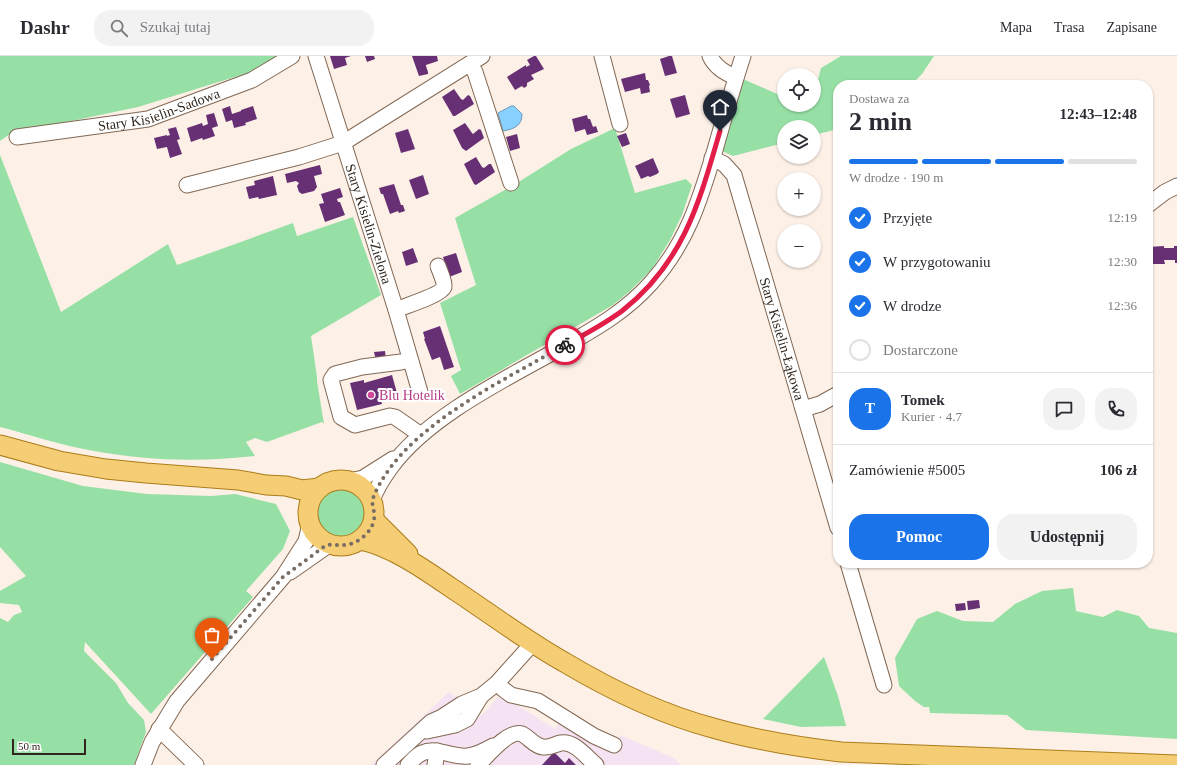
<!DOCTYPE html>
<html lang="pl">
<head>
<meta charset="utf-8">
<style>
  :root { --surface:#fff; --page:#f2f2f3; --text:#2b2b33; --muted:#7c7c81; --line:#e1e1e2; --accent:#1a73e8 }
  body { margin:0; font-family:Georgia,serif; background:var(--page); color:var(--text); height:100vh; display:flex; flex-direction:column; font-size:15px; white-space:nowrap }
  * { box-sizing:border-box; margin:0 }
  p { font-size:13px; color:var(--muted) }
  .icon { flex:none; width:22px; height:22px; fill:none; stroke:currentColor; stroke-width:2; stroke-linecap:round; stroke-linejoin:round }
  .map { position:relative; flex:1; overflow:hidden }
  .side { position:absolute; left:833px; top:24px; width:320px; height:488px; display:flex; flex-direction:column; background:var(--surface); border-radius:16px; box-shadow:0 1px 3px #0004 }
  .side>* { flex:none }
  .fabs { position:absolute; left:777px; top:12px; display:grid; gap:8px }
  .fabs a { display:grid; place-items:center; width:44px; height:44px; border-radius:50%; background:var(--surface); box-shadow:0 1px 3px #0004; font-size:20px }
  .scale { position:absolute; left:12px; bottom:10px; width:74px; box-sizing:border-box; padding-left:4px; border:2px solid #31261d; border-top:0; font-size:11px; line-height:14px; white-space:nowrap; color:#31261d; -webkit-text-stroke:3px #fff; paint-order:stroke }
  .pin { position:absolute; display:grid; place-items:center; width:34px; height:34px; color:#fff; margin:-41px -17px; border-radius:50% 50% 50% 0; rotate:-45deg; box-shadow:0 0 4px #0007 }
  .pin .icon { rotate:45deg }
  .courier { position:absolute; display:grid; place-items:center; width:40px; height:40px; margin:-20px; border:3px solid #e11d48; border-radius:50%; background:#fff; color:#222; box-shadow:0 1px 5px #0007 }
  .headline em { font-style:normal; font-weight:800 }
  .headline div { display:flex; flex-direction:column-reverse }
  .headline { display:flex; align-items:center; justify-content:space-between; height:68px; padding:0 16px }
  h1 { font-size:26px; font-weight:800; line-height:30px }
  .bar { display:grid; grid-template-columns:repeat(4,1fr); gap:6px 4px; align-content:center; height:48px; padding:0 16px }
  .bar i { height:5px; border-radius:3px; background:var(--line) }
  .bar .active { background:var(--accent) }
  .bar p { grid-column:span 4 }
  .line { display:flex; align-items:center; gap:10px; padding:0 16px; border-top:1px solid var(--line) }
  .line div { flex:1 }
  .round { display:grid; place-items:center; flex:none; width:42px; height:42px; border-radius:16px; background:var(--page) }
  ol { padding:0 16px; list-style:none }
  li { display:flex; align-items:center; gap:12px; height:44px }
  li p { margin-inline-start:auto }
  li .icon { padding:4px; border-radius:50%; background:var(--accent); color:#fff; stroke-width:4 }
  li:last-child { color:var(--muted) }
  li i { width:22px; height:22px; border:2px solid var(--line); border-radius:50% }
  .primary-button { display:flex; gap:8px; margin-top:auto; padding:8px 16px }
  .primary-button a { flex:1; height:46px; border-radius:16px; background:var(--accent); color:#fff; font-size:16px; font-weight:800; line-height:46px; text-align:center }
  .primary-button a+a { background:var(--page); color:var(--text) }
  header { display:flex; align-items:center; gap:24px; box-sizing:border-box; height:56px; padding:0 20px; background:var(--surface); border-bottom:1px solid var(--line) }
  header strong { font-size:19px }
  nav { display:flex; gap:22px; margin-inline-start:auto; font-size:14px }
  .search { width:280px; height:36px; background:var(--page); display:flex; align-items:center; gap:10px; box-sizing:border-box; padding:0 14px; border-radius:16px; color:var(--muted); font-size:15px }
  .map>svg:first-child { display:block }
  .industrial { fill:#f5e2f2 }
  .green { fill:#97e0a5 }
  .water { fill:#87d0ff; stroke:#6d9dbb }
  .building { fill:#683074 }
  .lines { fill:none; stroke-linecap:round; stroke-linejoin:round }
  .minor-casing { stroke:#826853; stroke-width:17 }
  .major-casing { stroke:#ab7d1a; stroke-width:21 }
  .minor { stroke:#fff; stroke-width:15 }
  .major { stroke:#f4cd75; stroke-width:19 }
  .done { stroke:#786d64; stroke-width:4; stroke-dasharray:0 7.2 }
  .route { stroke:#e11d48; stroke-width:5 }
  .hotel-dot { fill:#d1479c; stroke:#fff; stroke-width:1.5 }
  .labels { text-anchor:middle; stroke-width:4; stroke-linejoin:round; paint-order:stroke }
  .street-label { font-size:14px; fill:#31261d; stroke:#fff }
  .hotel-label { font-size:14px; fill:#b23c85; stroke:#fff; text-anchor:start }
</style>
</head>
<body>
<header>
<strong>Dashr</strong>
<div class="search"><svg class="icon" aria-label="search" viewBox="0 0 24 24"><circle cx="10" cy="10" r="6"/><path d="M15 15l6 6"/></svg>Szukaj tutaj</div>
<nav><a>Mapa</a><a>Trasa</a><a>Zapisane</a></nav>
</header>
<div class="map">
<svg width="1177" height="709" viewBox="0 0 1177 709">
  <rect width="100%" height="100%" fill="#fdf0e7"/>
  <!-- industrial -->
  <path class="industrial" d="M 449,636 L 460,644 L 456,656 L 472,667 L 487,654 L 498,641 L 517,649 L 555,673 L 559,667 L 614,696 L 620,679 L 674,702 L 681,709 L 371,709 Z"/>
  <!-- green -->
  <g class="green">
    <path d="M 0,0 L 287,0 L 251,16 L 138,51 L 10,78 L 0,85 Z"/>
    <path d="M 841,0 L 934,0 L 922,18 L 911,29 L 838,29 L 838,73 L 814,79 L 814,71 L 784,71 L 784,87 L 733,100 L 720,94 L 743,23 L 784,41 L 784,49 L 814,49 L 814,39 L 821,12 Z"/>
    <path d="M 615,72 L 635,137 L 686,123 L 692,129 L 682,159 L 670,184 L 652,213 L 630,235 L 613,249 L 460,338 L 451,320 L 461,314 L 440,247 L 476,229 L 455,162 L 517,127 L 571,93 Z"/>
    <path d="M 0,99 L 61,256 L 168,188 L 177,209 L 293,167 L 297,180 L 353,161 L 381,239 L 311,280 L 317,321 L 317,325 L 324,368 L 322,366 L 267,386 L 255,382 L 246,386 L 255,400 C 201,406 148,405 94,395 C 63,390 31,379 0,371 Z"/>
    <path d="M 0,406 L 83,430 L 147,438 L 211,440 L 235,438 L 276,448 L 290,475 L 283,493 L 246,535 L 253,541 L 151,658 L 85,586 L 84,595 L 116,627 L 128,647 L 144,664 L 146,676 L 134,709 L 0,709 L 0,562 L 8,566 L 14,559 L 22,556 L 19,549 L 0,547 L 0,535 L 26,520 L 0,491 Z"/>
    <circle cx="340" cy="456" r="26"/>
    <path d="M 1073,532 L 1076,555 L 1103,561 L 1117,554 L 1139,560 L 1149,572 L 1177,577 L 1177,683 L 1026,674 L 1007,659 L 930,657 L 929,651 L 924,651 L 915,645 L 899,630 L 895,602 L 917,563 L 937,555 L 963,565 L 993,566 L 1015,548 L 1042,535 Z"/>
    <path d="M 824,601 L 838,640 L 846,670 L 801,671 L 763,663 Z"/>
  </g>
  <!-- water -->
  <path class="water" d="M 511,50 L 514,50 L 522,58 C 522,70 514,73 503,75 L 498,57 Z"/>
  <!-- building -->
  <g class="building">
    <path d="M 330,0 L 351,0 L 345,2 L 347,9 L 334,13 Z"/>
    <path d="M 365,0 L 374,0 L 375,3 L 367,6 Z"/>
    <path d="M 412,0 L 437,0 L 438,5 L 426,9 L 426,10 L 428,16 L 428,18 L 419,20 Z"/>
    <path d="M 534,0 L 536,0 L 544,13 L 531,19 L 534,23 L 527,27 L 527,30 L 524,32 L 522,30 L 515,34 L 507,21 L 526,9 L 526,11 L 530,9 L 527,4 Z"/>
    <path d="M 669,0 L 672,0 L 677,17 L 665,20 L 660,3 Z"/>
    <path d="M 645,17 L 646,24 L 648,24 L 650,29 L 649,30 L 650,36 L 641,38 L 640,32 L 625,36 L 621,23 Z"/>
    <path d="M 454,33 L 461,43 L 463,44 L 468,39 L 470,40 L 474,48 L 455,60 L 453,60 L 442,41 Z"/>
    <path d="M 685,39 L 690,58 L 676,62 L 670,43 Z"/>
    <path d="M 230,50 L 232,58 L 241,55 L 241,54 L 253,50 L 257,63 L 245,67 L 246,69 L 234,72 L 232,64 L 226,66 L 222,53 Z"/>
    <path d="M 214,57 L 218,70 L 212,72 L 215,80 L 203,84 L 202,82 L 191,86 L 187,72 L 202,67 L 203,70 L 208,68 L 206,59 Z"/>
    <path d="M 587,59 L 588,63 L 590,63 L 593,71 L 596,70 L 598,76 L 587,79 L 585,73 L 575,76 L 572,63 Z"/>
    <path d="M 465,67 L 472,77 L 473,78 L 479,73 L 481,74 L 484,82 L 466,95 L 462,92 L 453,74 Z"/>
    <path d="M 176,71 L 180,83 L 177,84 L 182,98 L 170,102 L 167,91 L 157,93 L 154,82 L 167,79 L 167,80 L 170,79 L 168,73 Z"/>
    <path d="M 408,73 L 415,93 L 401,97 L 395,77 Z"/>
    <path d="M 626,77 L 630,88 L 622,91 L 617,80 Z"/>
    <path d="M 517,78 L 520,92 L 510,95 L 506,81 Z"/>
    <path d="M 476,101 L 482,111 L 484,112 L 489,108 L 491,108 L 495,116 L 476,129 L 474,128 L 464,108 Z"/>
    <path d="M 653,102 L 659,116 L 657,118 L 650,121 L 648,120 L 641,123 L 635,110 Z"/>
    <path d="M 320,109 L 322,118 L 314,120 L 317,131 L 314,135 L 302,138 L 299,136 L 297,130 L 299,127 L 296,125 L 287,127 L 285,118 Z"/>
    <path d="M 423,119 L 429,138 L 416,143 L 409,124 Z"/>
    <path d="M 273,120 L 277,139 L 259,143 L 258,141 L 249,143 L 246,131 L 255,129 L 254,125 Z"/>
    <path d="M 394,128 L 401,149 L 403,149 L 405,155 L 399,157 L 398,155 L 390,158 L 383,138 L 381,138 L 379,132 Z"/>
    <path d="M 340,132 L 343,141 L 337,143 L 338,146 L 340,146 L 345,159 L 325,166 L 319,148 L 324,147 L 321,138 Z"/>
    <path d="M 1164,190 L 1164,192 L 1174,192 L 1174,190 L 1177,190 L 1177,207 L 1175,207 L 1175,204 L 1164,204 L 1165,208 L 1148,208 L 1148,191 Z"/>
    <path d="M 413,192 L 418,206 L 406,210 L 402,196 Z"/>
    <path d="M 456,197 L 462,216 L 449,221 L 443,201 Z"/>
    <path d="M 440,270 L 454,311 L 444,314 L 440,301 L 432,304 L 424,283 L 425,283 L 423,276 Z"/>
    <path d="M 385,295 L 386,304 L 376,305 L 374,296 Z"/>
    <path d="M 392,319 L 397,337 L 380,341 L 382,348 L 357,354 L 350,327 L 364,324 L 364,327 Z"/>
    <rect x="1042" y="507" width="15" height="5"/>
    <path d="M 979,544 L 980,552 L 968,554 L 967,545 Z"/>
    <path d="M 965,547 L 966,554 L 956,555 L 955,548 Z"/>
    <path d="M 554,696 L 565,707 L 569,702 L 576,709 L 542,709 Z"/>
  </g>
  <g class="lines">
    <defs>
      <g id="minor">
        <path id="s1" d="M 316,0 L 396,254 L 420,336"/>
        <path d="M 602,0 L 620,68"/>
        <path d="M 710,0 C 715,11 724,17 736,21"/>
        <path d="M 470,8 L 475,16 L 511,127"/>
        <path id="s2" d="M 17,81 L 148,63 L 252,24 L 292,0"/>
        <path id="s3" d="M 712,102 L 724,108 L 734,119 L 838,472"/>
        <path d="M 187,129 L 299,101 L 343,87 L 482,0"/>
        <path d="M 1148,149 L 1165,136 L 1177,130"/>
        <path d="M 396,254 C 405,250 441,239 444,231 C 445,226 440,216 438,210"/>
        <path d="M 410,304 L 401,306 L 362,311 L 335,318 L 331,324 L 341,361 L 355,369 L 390,360 L 395,361 L 421,379"/>
        <path d="M 803,353 L 820,348 L 838,338"/>
        <path d="M 350,425 L 363,422 L 393,403"/>
        <path d="M 372,445 C 376,432 383,422 391,411 C 430,358 510,321 568,288 C 598,271 627,254 651,227 C 687,187 700,144 715,94 C 724,62 733,31 743,0"/>
        <path d="M 848,507 L 884,629"/>
        <path d="M 290,516 L 330,488"/>
        <path d="M 497,627 L 503,633 L 511,639 L 538,645 L 594,680 L 614,689"/>
        <path d="M 159,673 L 196,709"/>
        <path d="M 427,675 L 455,669 L 467,663 L 481,640"/>
        <path d="M 143,709 L 152,686 L 177,645 L 283,521 L 306,485 L 310,468"/>
        <path d="M 384,709 L 431,666 L 442,661 L 462,648 L 481,640 L 497,627 L 533,587"/>
        <path d="M 408,709 C 412,705 417,699 422,697 C 437,690 452,702 468,700 C 476,699 486,694 493,690"/>
        <path d="M 435,709 L 437,695"/>
        <path d="M 478,709 C 487,700 509,673 522,678 C 530,682 534,690 543,691 C 550,692 555,688 561,687 C 575,685 586,701 596,709"/>
      </g>
      <g id="major">
        <path d="M 0,389 L 59,405 L 106,413 L 146,417 L 238,424 L 266,429 L 286,430 L 302,434 L 319,432"/>
        <circle cx="341" cy="457" r="33"/>
        <path d="M 374,464 L 408,498"/>
        <path d="M 360,484 C 391,490 424,513 450,531 C 488,556 525,584 564,606 C 611,634 660,658 713,672 C 755,684 798,691 841,696 L 1177,709"/>
      </g>
    </defs>
    <!-- minor casing -->
    <use href="#minor" class="minor-casing"/>
    <!-- major casing -->
    <use href="#major" class="major-casing"/>
    <!-- minor -->
    <use href="#minor" class="minor"/>
    <!-- major -->
    <use href="#major" class="major"/>
  </g>
  <g class="lines">
    <!-- done -->
    <path class="done" d="M 212,603 L 283,521 L 325,490 C 332,487 336,490 343,489 C 356,489 371,478 374,464 C 375,458 373,451 372,445 C 397,374 503,325 565,289"/>
    <!-- route -->
    <path class="route" d="M 565,289 C 584,279 604,268 622,255 C 684,206 699,147 720,75"/>
  </g>
  <!-- markers -->
  <circle class="hotel-dot" cx="371" cy="339" r="4"/>
  <g class="labels">
    <!-- street labels -->
    <g class="street-label">
      <text dy="5" stroke="none"><textPath href="#s2" startOffset="145">Stary Kisielin-Sadowa</textPath></text>
      <text dy="5" stroke="none"><textPath href="#s1" startOffset="176">Stary Kisielin-Zielona</textPath></text>
      <text dy="5" stroke="none"><textPath href="#s3" startOffset="199">Stary Kisielin-Łąkowa</textPath></text>
    </g>
    <!-- hotel labels -->
    <g class="hotel-label">
      <text x="379" y="344">Blu Hotelik</text>
    </g>
  </g>
</svg>
<div class="fabs">
<a><svg class="icon" aria-label="locate" viewBox="0 0 24 24"><circle cx="12" cy="12" r="6"/><path d="M12 2v4M12 18v4M2 12h4M18 12h4"/></svg></a>
<a><svg class="icon" aria-label="layers" viewBox="0 0 24 24"><path d="M12 4l9 5-9 5-9-5zM3 14l9 5 9-5"/></svg></a>
<a>+</a>
<a>−</a>
</div>
<div class="scale">50 m</div>
<div class="pin" style="left:212px;top:603px;background:#ea580c"><svg class="icon" aria-label="bag" viewBox="0 0 24 24"><path d="M5 8h14l-1 12H6zM9 8a3 3 0 0 1 6 0"/></svg></div>
<div class="pin" style="left:720px;top:75px;background:#1f2937"><svg class="icon" aria-label="home" viewBox="0 0 24 24"><path d="M3 11l9-7 9 7M6 9v11h12V9"/></svg></div>
<div class="courier" style="left:565px;top:289px"><svg class="icon" aria-label="bike" viewBox="0 0 24 24"><circle cx="6" cy="16" r="4"/><circle cx="18" cy="16" r="4"/><path d="M6 16l4-8h5l3 8M10 8l3 8H6M13 5h3"/></svg></div>
<section class="side">
<div class="headline"><div><h1>2 min</h1><p>Dostawa za</p></div><em>12:43–12:48</em></div>
<div class="bar"><i class="active"></i><i class="active"></i><i class="active"></i><i></i><p>W drodze · 190 m</p></div>
<ol>
<li><svg class="icon" aria-label="check" viewBox="0 0 24 24"><path d="M5 12l5 5 9-10"/></svg>Przyjęte<p>12:19</p></li>
<li><svg class="icon" aria-label="check" viewBox="0 0 24 24"><path d="M5 12l5 5 9-10"/></svg>W przygotowaniu<p>12:30</p></li>
<li><svg class="icon" aria-label="check" viewBox="0 0 24 24"><path d="M5 12l5 5 9-10"/></svg>W drodze<p>12:36</p></li>
<li><i></i>Dostarczone</li>
</ol>
<div class="line" style="height:72px"><b class="round" style="background:var(--accent);color:#fff">T</b><div><b>Tomek</b><p>Kurier · 4.7</p></div><a class="round"><svg class="icon" aria-label="chat" viewBox="0 0 24 24"><path d="M4 5h16v11H9l-5 4z"/></svg></a><a class="round"><svg class="icon" aria-label="phone" viewBox="0 0 24 24"><path d="M5 4h4l2 5-3 2q2 4 5 5l2-3 5 2v4C11 20 4 13 5 4z"/></svg></a></div>
<div class="line" style="height:52px"><div>Zamówienie #5005</div><b>106 zł</b></div>
<div class="primary-button"><a>Pomoc</a><a>Udostępnij</a></div>
</section>
</div>
</body>
</html>
